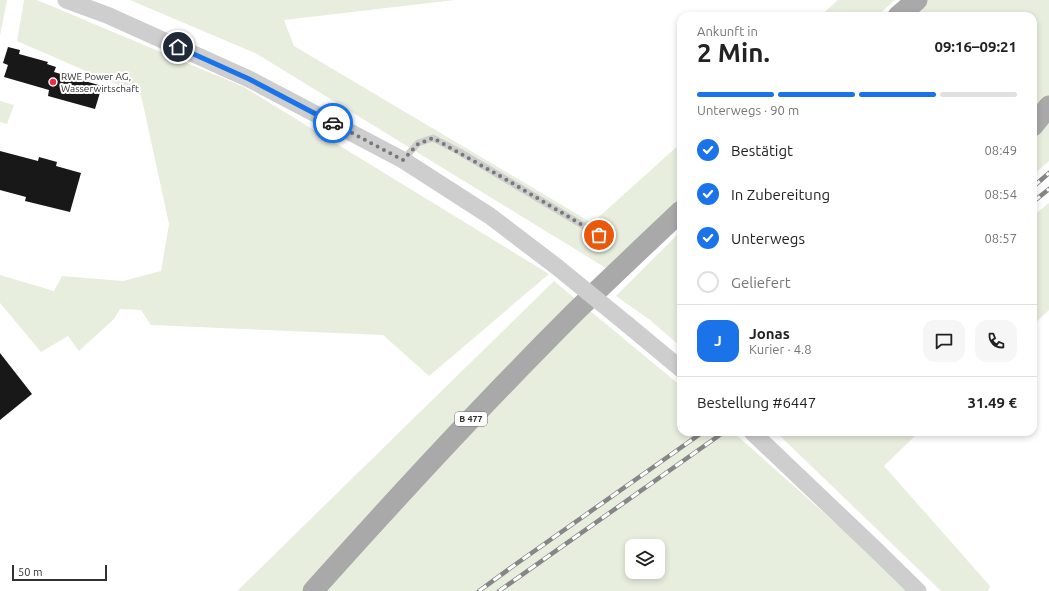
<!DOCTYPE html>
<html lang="de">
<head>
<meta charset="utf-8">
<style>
  :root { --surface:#fff; --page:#f6f6f6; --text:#222; --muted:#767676; --line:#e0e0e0; --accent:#1a73e8 }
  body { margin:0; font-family:Ubuntu,sans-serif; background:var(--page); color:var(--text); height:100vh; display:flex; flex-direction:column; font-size:15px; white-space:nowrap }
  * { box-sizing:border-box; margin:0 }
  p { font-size:13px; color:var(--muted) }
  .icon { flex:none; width:22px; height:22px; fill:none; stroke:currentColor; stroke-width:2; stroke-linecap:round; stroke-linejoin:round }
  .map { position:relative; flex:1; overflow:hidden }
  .details { position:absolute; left:677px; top:12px; width:360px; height:424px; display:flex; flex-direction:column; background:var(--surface); border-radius:12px; box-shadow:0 2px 6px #0003 }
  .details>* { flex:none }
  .buttons { position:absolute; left:625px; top:539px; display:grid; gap:8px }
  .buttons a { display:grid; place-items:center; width:40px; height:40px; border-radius:8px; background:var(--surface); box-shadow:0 2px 6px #0003; font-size:20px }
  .scale { position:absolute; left:12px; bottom:10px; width:95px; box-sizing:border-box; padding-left:4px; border:2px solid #313131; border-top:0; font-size:11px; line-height:14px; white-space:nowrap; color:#313131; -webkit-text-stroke:3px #fff; paint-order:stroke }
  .pin { position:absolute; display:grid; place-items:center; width:34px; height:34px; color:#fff; margin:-17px; border:2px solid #fff; border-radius:50%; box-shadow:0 1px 4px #0007 }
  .courier { position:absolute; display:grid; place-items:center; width:40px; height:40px; margin:-20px; border:3px solid #1a73e8; border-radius:50%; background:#fff; color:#222; box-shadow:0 1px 5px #0007 }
  .head em { font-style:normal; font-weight:600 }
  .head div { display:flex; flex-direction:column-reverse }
  .head { display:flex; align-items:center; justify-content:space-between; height:68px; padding:0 20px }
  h1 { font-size:26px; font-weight:600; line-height:30px }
  .bar { display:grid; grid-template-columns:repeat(4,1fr); gap:6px 4px; align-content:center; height:48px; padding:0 20px }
  .bar i { height:5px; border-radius:3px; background:var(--line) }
  .bar .on { background:var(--accent) }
  .bar p { grid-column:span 4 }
  .line { display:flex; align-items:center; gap:10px; padding:0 20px; border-top:1px solid var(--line) }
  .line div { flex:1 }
  .round { display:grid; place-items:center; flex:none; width:42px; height:42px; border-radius:12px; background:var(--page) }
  ol { padding:0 20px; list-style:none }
  li { display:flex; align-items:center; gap:12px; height:44px }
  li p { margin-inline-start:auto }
  li .icon { padding:4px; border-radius:50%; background:var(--accent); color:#fff; stroke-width:4 }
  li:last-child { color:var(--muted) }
  li i { width:22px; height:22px; border:2px solid var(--line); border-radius:50% }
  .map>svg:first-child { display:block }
  .green { fill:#e8eede; fill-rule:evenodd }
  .building { fill:#181818 }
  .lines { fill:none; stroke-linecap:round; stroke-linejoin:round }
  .service { stroke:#cecece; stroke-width:7 }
  .tertiary { stroke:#cecece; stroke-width:17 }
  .primary { stroke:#a9a9a9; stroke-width:21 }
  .rail-casing { stroke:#868686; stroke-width:4.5 }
  .rail { stroke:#fff; stroke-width:3; stroke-dasharray:9; stroke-linecap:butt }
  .tertiary-bridge { stroke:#cecece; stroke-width:17 }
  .done { stroke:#797979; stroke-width:4; stroke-dasharray:0 7.2 }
  .route { stroke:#1a73e8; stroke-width:5 }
  .poi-dot { fill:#ef2c4b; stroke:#fff; stroke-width:1.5 }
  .labels { text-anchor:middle; stroke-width:4; stroke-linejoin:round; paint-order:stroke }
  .shield { fill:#fff; stroke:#6f6f6f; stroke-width:1 }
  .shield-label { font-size:9px; font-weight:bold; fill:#313131 }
  .poi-label { font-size:10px; fill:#313131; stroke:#fff; text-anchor:start }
</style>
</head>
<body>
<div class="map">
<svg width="1049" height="591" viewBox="0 0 1049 591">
  <rect width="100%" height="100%" fill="#fff"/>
  <!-- green -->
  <g class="green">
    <path d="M 0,0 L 7,0 L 0,36 Z"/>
    <path d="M 24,0 L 37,0 L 244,87 L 549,274 L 429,376 L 383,335 L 151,325 L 141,310 L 120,309 L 114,319 L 79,351 L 68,336 L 41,352 L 0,303 L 0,275 L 54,291 L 62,276 L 123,281 L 161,271 L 169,224 L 141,95 L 17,41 Z"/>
    <path d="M 130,0 L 455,0 L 284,20 L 294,46 L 592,223 L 681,143 L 681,197 L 606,268 L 257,54 Z"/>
    <path d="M 838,0 L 895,0 L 877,16 L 820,16 Z"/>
    <path d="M 926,0 L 1049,0 L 1049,161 L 1033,175 L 1033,16 L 908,16 Z"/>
    <path d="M 0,101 L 14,105 L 7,124 L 0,122 Z"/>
    <path d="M 1049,203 L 1049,310 L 1033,325 L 1033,216 Z"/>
    <path d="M 681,231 L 681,347 L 650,320 L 616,296 Z"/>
    <path d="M 554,281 L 681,386 L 681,432 L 733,432 L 868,552 L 906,591 L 237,591 ZM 632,546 L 658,546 L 658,572 L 632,572 Z"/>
    <path d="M 776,432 L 919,432 L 884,466 L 990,586 L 988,591 L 941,591 Z"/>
  </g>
  <!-- building -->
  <g class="building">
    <path d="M 8,47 L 20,50 L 19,54 L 48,62 L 47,64 L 56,67 L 54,72 L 102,86 L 95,109 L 48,96 L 49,90 L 4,77 L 8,65 L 3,63 Z"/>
    <path d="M 0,151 L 38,161 L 39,157 L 57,162 L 56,166 L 81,173 L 70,212 L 25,201 L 26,197 L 0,190 Z"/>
    <path d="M 0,353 L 32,394 L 0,420 Z"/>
  </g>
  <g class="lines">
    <!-- service -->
    <path class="service" d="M 403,160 L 418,143 L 433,138 L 460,152 L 599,235"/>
    <!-- tertiary -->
    <g class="tertiary">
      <path d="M 66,0 L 107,15 L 249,79 L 403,160 L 490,216 L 557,267"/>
      <path d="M 628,325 L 681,369"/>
      <path d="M 752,432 L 875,549 L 918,591"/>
    </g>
    <!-- primary -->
    <g class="primary">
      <path d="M 898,16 L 917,0"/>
      <path d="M 1033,126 L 1049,106"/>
      <path d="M 313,591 C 398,496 484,403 574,313 C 609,279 645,245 681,211"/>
    </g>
    <defs>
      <g id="rail">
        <path d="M 1033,187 L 1049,173"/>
        <path d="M 1033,202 L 1049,189"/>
        <path d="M 479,591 L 516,564 L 703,432"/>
        <path d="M 499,591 L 724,432"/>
      </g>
    </defs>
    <!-- rail casing -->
    <use href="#rail" class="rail-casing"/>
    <!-- rail -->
    <use href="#rail" class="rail"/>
    <!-- tertiary-bridge -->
    <path class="tertiary-bridge" d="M 557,267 L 628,325"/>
  </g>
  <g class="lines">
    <!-- done -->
    <path class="done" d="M 333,123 L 403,160 L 418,144 L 433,138 L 507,180 L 599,235"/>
    <!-- route -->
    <path class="route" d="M 178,47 L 249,79 L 333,123"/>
  </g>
  <!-- markers -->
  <circle class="poi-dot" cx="53" cy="82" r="4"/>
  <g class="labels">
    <!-- shield labels -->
    <rect class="shield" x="455" y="412" width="32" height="14" rx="3"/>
    <g class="shield-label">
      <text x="471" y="422">B 477</text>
    </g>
    <!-- poi labels -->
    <g class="poi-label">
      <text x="61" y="80">RWE Power AG,<tspan x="61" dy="12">Wasserwirtschaft</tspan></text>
    </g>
  </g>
</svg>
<div class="buttons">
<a><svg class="icon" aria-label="layers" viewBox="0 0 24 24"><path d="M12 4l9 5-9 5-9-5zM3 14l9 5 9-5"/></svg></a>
</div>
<div class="scale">50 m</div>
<div class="pin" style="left:599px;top:235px;background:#ea580c"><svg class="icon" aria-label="bag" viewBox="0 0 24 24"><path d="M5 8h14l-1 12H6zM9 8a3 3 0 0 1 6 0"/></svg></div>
<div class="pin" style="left:178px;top:47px;background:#1f2937"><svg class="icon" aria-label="home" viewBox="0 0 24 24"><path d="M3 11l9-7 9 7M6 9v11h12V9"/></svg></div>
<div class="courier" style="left:333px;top:123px"><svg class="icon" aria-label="car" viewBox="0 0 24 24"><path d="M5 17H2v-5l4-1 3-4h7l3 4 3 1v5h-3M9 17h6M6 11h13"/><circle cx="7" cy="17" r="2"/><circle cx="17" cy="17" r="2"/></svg></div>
<section class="details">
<div class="head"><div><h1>2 Min.</h1><p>Ankunft in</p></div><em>09:16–09:21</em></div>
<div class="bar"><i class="on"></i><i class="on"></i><i class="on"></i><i></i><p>Unterwegs · 90 m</p></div>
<ol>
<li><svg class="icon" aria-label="check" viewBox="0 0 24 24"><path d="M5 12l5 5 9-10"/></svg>Bestätigt<p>08:49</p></li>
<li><svg class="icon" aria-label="check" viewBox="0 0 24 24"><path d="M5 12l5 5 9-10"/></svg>In Zubereitung<p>08:54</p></li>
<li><svg class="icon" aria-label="check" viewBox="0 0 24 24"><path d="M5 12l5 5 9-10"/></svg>Unterwegs<p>08:57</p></li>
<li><i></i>Geliefert</li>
</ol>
<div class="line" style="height:72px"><b class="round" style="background:var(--accent);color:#fff">J</b><div><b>Jonas</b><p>Kurier · 4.8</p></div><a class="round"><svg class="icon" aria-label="chat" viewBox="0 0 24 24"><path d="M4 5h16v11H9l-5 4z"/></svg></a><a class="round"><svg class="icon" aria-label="phone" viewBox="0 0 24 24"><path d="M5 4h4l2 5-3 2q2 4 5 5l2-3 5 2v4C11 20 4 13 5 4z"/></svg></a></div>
<div class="line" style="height:52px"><div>Bestellung #6447</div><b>31.49 €</b></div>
</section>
</div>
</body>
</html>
